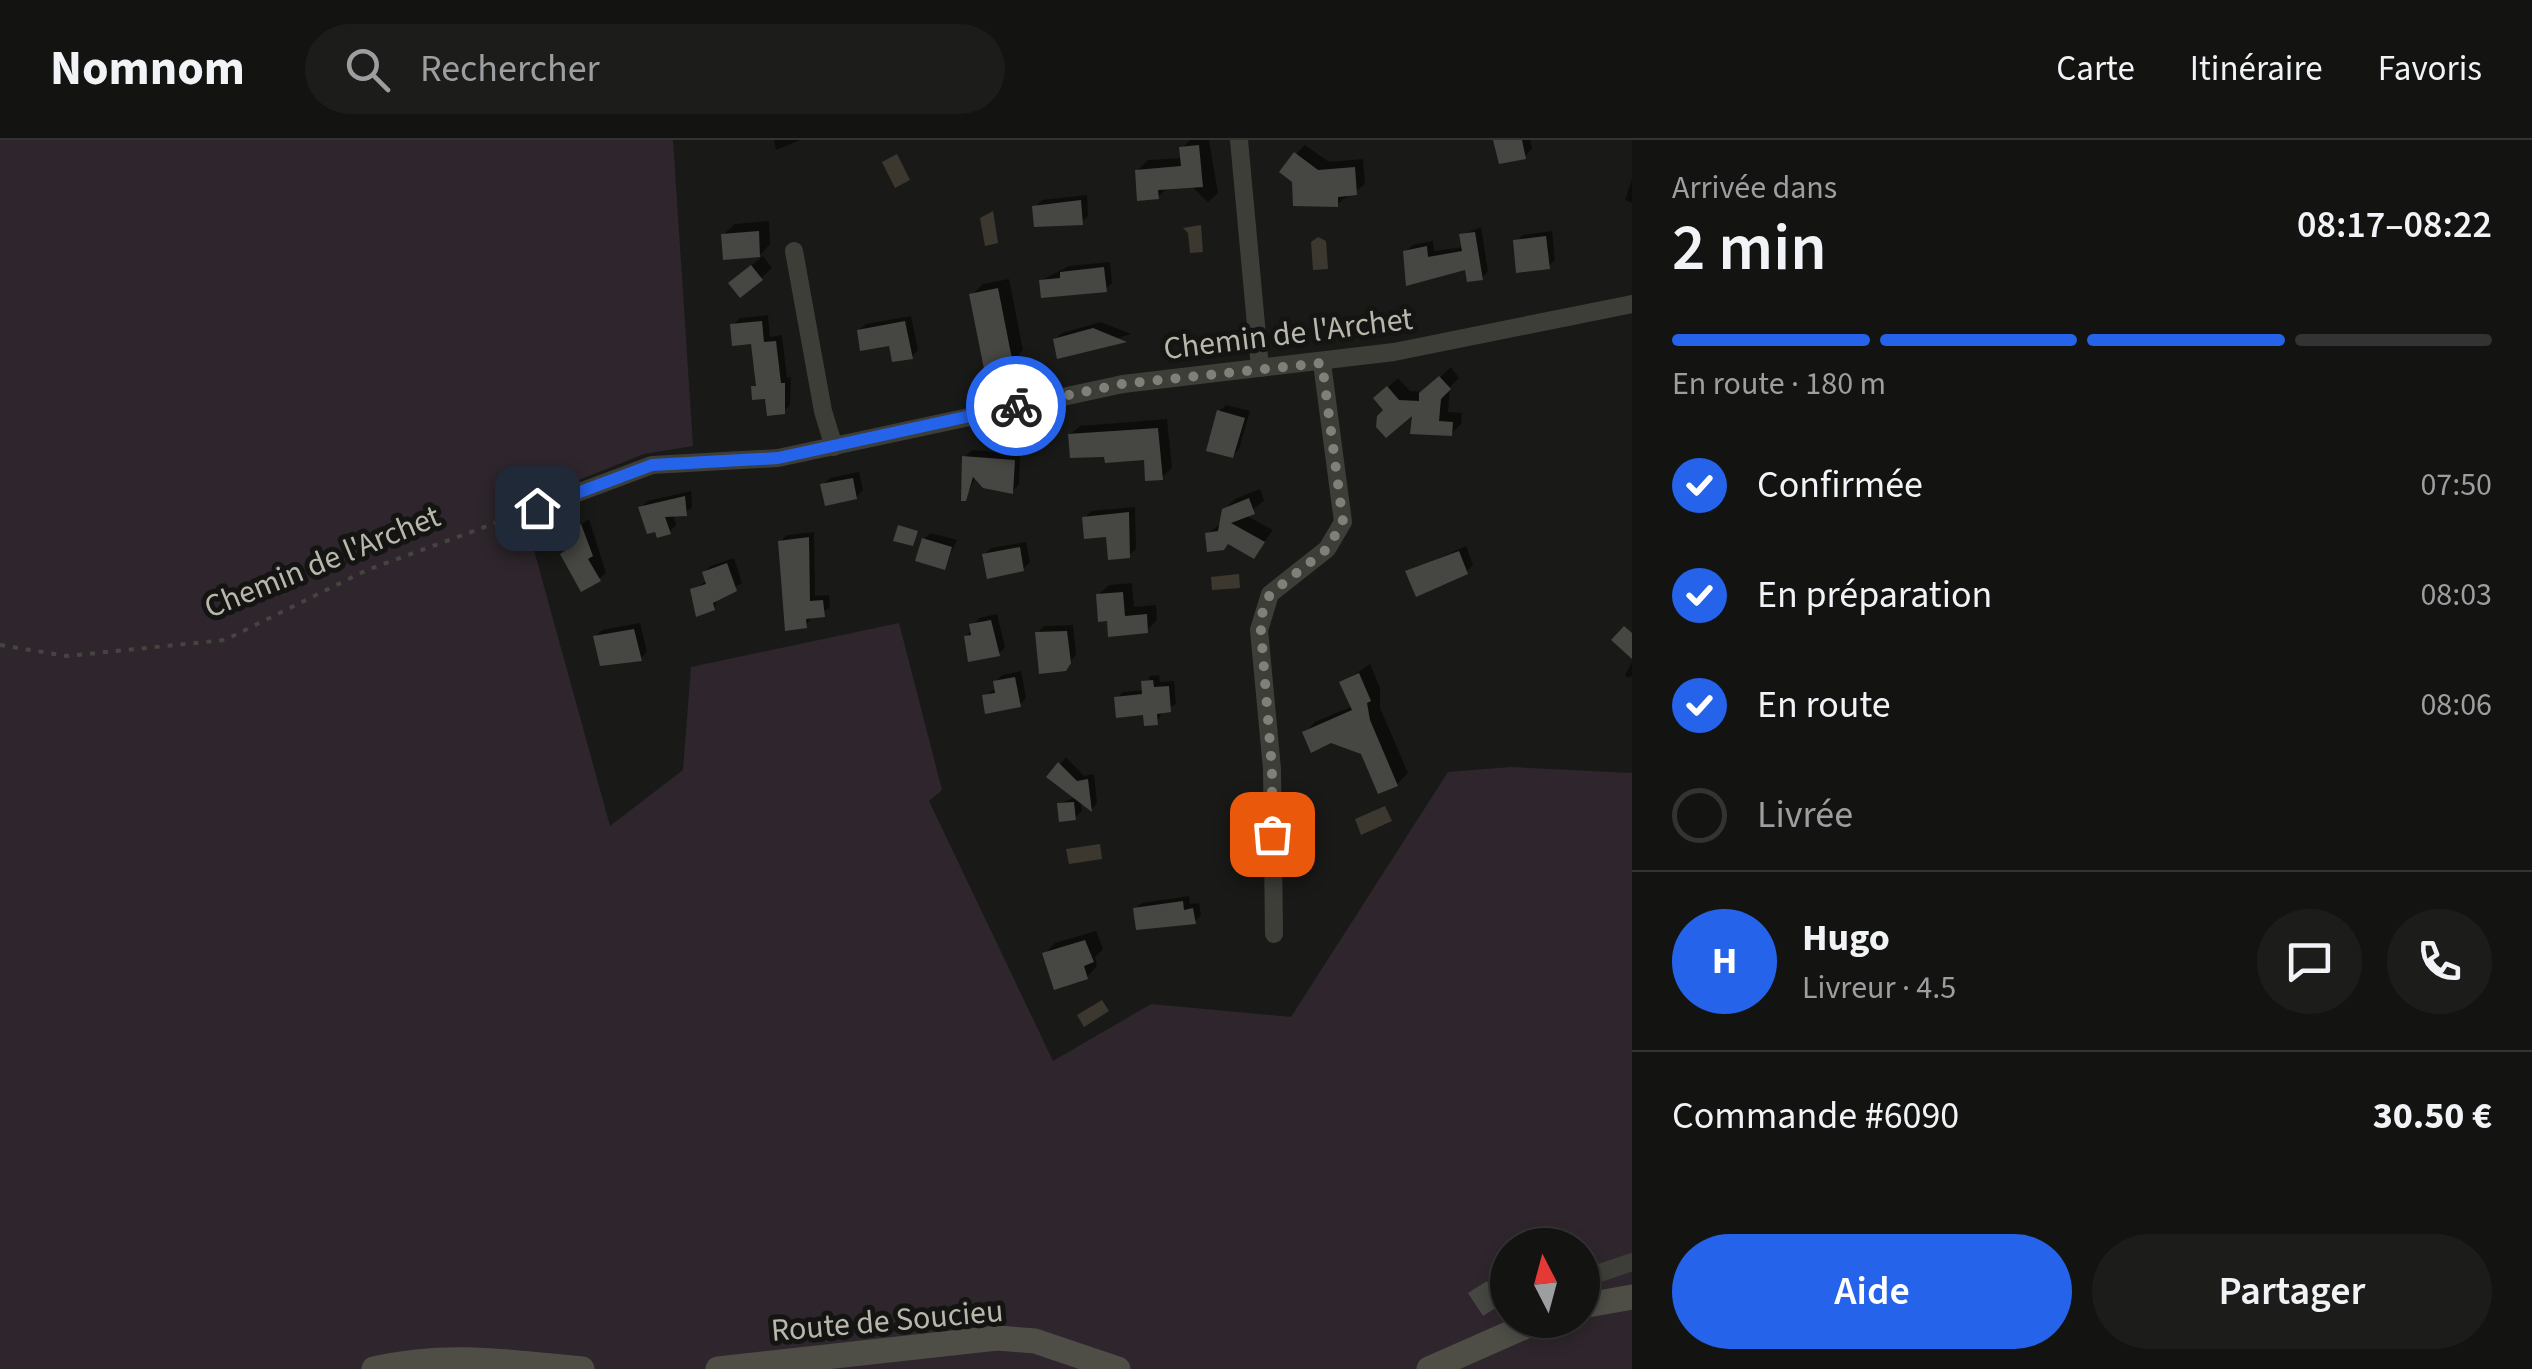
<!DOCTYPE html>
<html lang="fr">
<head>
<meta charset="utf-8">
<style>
  :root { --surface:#131412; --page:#1c1d1b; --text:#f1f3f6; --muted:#9d9e9f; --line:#323332; --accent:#2563eb }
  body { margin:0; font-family:"Source Sans 3",sans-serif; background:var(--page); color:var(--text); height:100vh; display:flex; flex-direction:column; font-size:38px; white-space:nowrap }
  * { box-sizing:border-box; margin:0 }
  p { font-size:32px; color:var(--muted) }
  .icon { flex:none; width:55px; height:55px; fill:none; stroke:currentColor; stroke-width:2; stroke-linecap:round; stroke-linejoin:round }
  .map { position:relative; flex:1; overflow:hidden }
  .drawer { display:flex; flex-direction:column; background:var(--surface); width:900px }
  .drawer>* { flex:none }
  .needle { width:65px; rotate:354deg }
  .fabs { position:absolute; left:1490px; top:1088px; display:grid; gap:20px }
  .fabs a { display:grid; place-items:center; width:110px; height:110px; border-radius:50%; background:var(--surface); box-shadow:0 5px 15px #0003,0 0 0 2px var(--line); font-size:50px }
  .pin { position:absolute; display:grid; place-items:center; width:85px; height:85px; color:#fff; margin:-42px; border-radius:20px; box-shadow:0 5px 15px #0006 }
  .courier { position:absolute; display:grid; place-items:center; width:100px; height:100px; margin:-50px; border:8px solid #2563eb; border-radius:50%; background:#fff; color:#222; box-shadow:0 2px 12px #0007 }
  .summary em { font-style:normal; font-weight:600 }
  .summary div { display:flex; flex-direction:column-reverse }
  .summary { display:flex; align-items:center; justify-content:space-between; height:170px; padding:0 40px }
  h1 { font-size:65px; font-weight:600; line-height:75px }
  .bar { display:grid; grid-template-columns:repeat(4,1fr); gap:15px 10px; align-content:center; height:120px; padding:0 40px }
  .bar i { height:12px; border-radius:8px; background:var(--line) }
  .bar .selected { background:var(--accent) }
  .bar p { grid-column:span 4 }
  .line { display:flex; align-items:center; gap:25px; padding:0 40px; border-top:2px solid var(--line) }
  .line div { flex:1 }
  .round { display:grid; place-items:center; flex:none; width:105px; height:105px; border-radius:52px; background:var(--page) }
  ol { padding:0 40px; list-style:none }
  li { display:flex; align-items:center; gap:30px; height:110px }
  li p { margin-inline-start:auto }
  li .icon { padding:10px; border-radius:50%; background:var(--accent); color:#fff; stroke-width:4 }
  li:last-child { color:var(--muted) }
  li i { width:55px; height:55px; border:5px solid var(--line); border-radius:50% }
  .button { display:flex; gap:20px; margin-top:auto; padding:20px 40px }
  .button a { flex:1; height:115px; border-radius:60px; background:var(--accent); color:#fff; font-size:40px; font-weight:600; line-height:115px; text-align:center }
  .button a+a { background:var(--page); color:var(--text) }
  header { display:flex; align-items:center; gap:60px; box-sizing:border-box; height:140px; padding:0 50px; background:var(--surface); border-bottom:2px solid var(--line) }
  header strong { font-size:48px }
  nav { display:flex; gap:55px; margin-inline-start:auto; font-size:35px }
  .search { width:700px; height:90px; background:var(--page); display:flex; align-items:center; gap:25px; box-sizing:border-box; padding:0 35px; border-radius:55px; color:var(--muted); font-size:38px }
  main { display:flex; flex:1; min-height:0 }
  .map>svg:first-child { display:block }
  .green { fill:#2e262c; fill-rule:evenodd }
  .water { fill:#3d382f }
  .shadow { fill:#0007 }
  .building { fill:#464742 }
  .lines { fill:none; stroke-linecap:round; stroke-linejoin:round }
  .path { stroke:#45453f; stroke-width:4; stroke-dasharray:5 8; stroke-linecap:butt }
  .street { stroke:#3e3e39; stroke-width:18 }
  .secondary { stroke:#4e4e47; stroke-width:25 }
  .done { stroke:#818078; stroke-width:10; stroke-dasharray:0 18 }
  .route { stroke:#2563eb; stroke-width:12 }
  .labels { text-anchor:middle; stroke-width:10; stroke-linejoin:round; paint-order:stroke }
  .street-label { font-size:32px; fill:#b9b7ab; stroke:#141513 }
</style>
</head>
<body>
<header>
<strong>Nomnom</strong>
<div class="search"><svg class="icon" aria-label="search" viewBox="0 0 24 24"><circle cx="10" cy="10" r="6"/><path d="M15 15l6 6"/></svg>Rechercher</div>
<nav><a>Carte</a><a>Itinéraire</a><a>Favoris</a></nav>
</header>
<main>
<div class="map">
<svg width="1632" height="1229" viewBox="0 0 1632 1229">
  <rect width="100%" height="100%" fill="#191a18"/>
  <!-- green -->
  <path class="green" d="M 0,0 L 673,0 L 693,306 L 644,314 L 521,363 L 610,686 L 683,630 L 691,527 L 899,483 L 942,650 L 929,661 L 1053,921 L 1151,864 L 1291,877 L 1448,632 L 1511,627 L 1632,633 L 1632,1229 L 0,1229 ZM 1508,1105 L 1582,1105 L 1582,1180 L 1508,1180 Z"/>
  <!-- water -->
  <g class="water">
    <path d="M 897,14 L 910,40 L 895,48 L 882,22 Z"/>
    <path d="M 993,71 L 998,103 L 985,106 L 980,78 Z"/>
    <path d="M 1201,85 L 1203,112 L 1190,113 L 1188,93 L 1183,88 Z"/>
    <path d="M 1318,97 L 1326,101 L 1328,129 L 1313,130 L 1311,102 Z"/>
    <path d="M 1239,434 L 1240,448 L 1212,450 L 1211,437 Z"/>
    <path d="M 1385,666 L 1392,681 L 1361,695 L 1355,679 Z"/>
    <path d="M 1100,704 L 1102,719 L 1069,724 L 1066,709 Z"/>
    <path d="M 1102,860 L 1109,871 L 1084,887 L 1077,875 Z"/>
  </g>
  <!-- shadow -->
  <g class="shadow">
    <path d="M 769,0 L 800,0 L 776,10 L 774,0 Z"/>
    <path d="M 1190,0 L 1209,0 L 1218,53 L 1208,62 L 1190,45 L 1168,47 L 1158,57 L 1137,31 L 1148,20 L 1183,18 L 1182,8 Z"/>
    <path d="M 1496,0 L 1530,0 L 1532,9 L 1525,16 Z"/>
    <path d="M 1305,5 L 1329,22 L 1363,19 L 1365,44 L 1337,64 L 1296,14 Z"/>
    <path d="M 1632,39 L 1632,63 L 1625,60 Z"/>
    <path d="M 1087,55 L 1088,76 L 1082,82 L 1035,67 L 1042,60 Z"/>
    <path d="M 769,81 L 770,104 L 761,114 L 725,117 L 724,94 L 735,84 Z"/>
    <path d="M 1481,87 L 1488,131 L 1482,138 L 1467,127 L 1406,111 L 1413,105 L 1433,101 L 1434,111 L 1464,107 L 1462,95 Z"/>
    <path d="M 1552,91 L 1555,120 L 1549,126 L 1516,101 L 1523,95 Z"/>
    <path d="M 763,116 L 772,128 L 761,138 L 742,133 Z"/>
    <path d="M 1110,122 L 1112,143 L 1105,150 L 1042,140 L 1069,126 Z"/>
    <path d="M 1009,139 L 1023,210 L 1012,221 L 972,155 L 983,144 Z"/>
    <path d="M 768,175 L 770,197 L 782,195 L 787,238 L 791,237 L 790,265 L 783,272 L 753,247 L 758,242 L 754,202 L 733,185 L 740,178 Z"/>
    <path d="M 911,176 L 918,210 L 912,216 L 859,190 L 866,184 Z"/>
    <path d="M 1101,182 L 1131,194 L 1059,216 L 1055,199 L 1062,193 Z"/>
    <path d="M 1451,227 L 1459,238 L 1450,247 L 1448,272 L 1462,273 L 1461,284 L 1451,294 L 1414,270 L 1386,270 L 1376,258 L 1398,238 L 1410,251 L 1424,252 Z"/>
    <path d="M 1226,265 L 1250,271 L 1239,309 L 1232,316 L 1219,271 Z"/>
    <path d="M 1167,279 L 1172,328 L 1162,337 L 1146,317 L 1106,315 L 1070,295 L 1080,286 Z"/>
    <path d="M 972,310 L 1020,314 L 1019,344 L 1013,351 L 976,336 L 965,359 L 965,317 Z"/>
    <path d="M 859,332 L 863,350 L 856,357 L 823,345 L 830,338 Z"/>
    <path d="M 1260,349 L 1264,361 L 1245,375 L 1273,390 L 1254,416 L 1208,394 L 1222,382 L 1224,370 L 1235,359 Z"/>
    <path d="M 691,351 L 692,367 L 685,373 L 673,374 L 676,385 L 670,391 L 641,368 L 647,361 Z"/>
    <path d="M 1135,367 L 1136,409 L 1129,415 L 1085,378 L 1091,371 Z"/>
    <path d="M 589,379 L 606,433 L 599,439 L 561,397 Z"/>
    <path d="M 814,392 L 815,456 L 829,455 L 830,468 L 812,476 L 806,486 L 780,402 L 787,395 Z"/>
    <path d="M 931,393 L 957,400 L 944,427 L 924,399 Z"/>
    <path d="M 1026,402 L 1030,422 L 1023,429 L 985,414 L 991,408 Z"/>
    <path d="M 1466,406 L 1473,425 L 1466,432 L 1408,432 Z"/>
    <path d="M 734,418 L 742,443 L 719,457 L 714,468 L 692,450 L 707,441 L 704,432 L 711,426 Z"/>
    <path d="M 1132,443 L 1134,467 L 1156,465 L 1157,480 L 1147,490 L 1109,479 L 1098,455 L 1109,445 Z"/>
    <path d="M 997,474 L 1005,507 L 999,514 L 966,497 L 979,478 Z"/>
    <path d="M 640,483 L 647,512 L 641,518 L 595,497 L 602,490 Z"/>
    <path d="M 1073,485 L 1076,514 L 1065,529 L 1037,493 L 1044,486 Z"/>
    <path d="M 1632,522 L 1632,536 L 1628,538 L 1625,535 Z"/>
    <path d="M 1370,524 L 1380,548 L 1380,568 L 1408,633 L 1397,644 L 1363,612 L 1305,593 L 1315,582 L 1353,566 L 1342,543 Z"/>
    <path d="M 1021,531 L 1026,558 L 1019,565 L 985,556 L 996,548 L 995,542 L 1002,535 Z"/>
    <path d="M 1159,535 L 1160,542 L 1174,541 L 1176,564 L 1163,571 L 1157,582 L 1117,558 L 1123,552 L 1144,550 L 1150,536 Z"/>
    <path d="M 1066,617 L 1084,636 L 1094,634 L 1097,663 L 1092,669 L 1080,660 L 1082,671 L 1075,678 L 1059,664 L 1076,657 L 1050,637 Z"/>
    <path d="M 1189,756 L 1190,764 L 1199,763 L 1201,775 L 1195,781 L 1135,769 L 1142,763 Z"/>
    <path d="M 1096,791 L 1103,809 L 1095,817 L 1097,826 L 1087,837 L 1045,814 L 1055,803 Z"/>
    <path d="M 1494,1137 L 1506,1156 L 1484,1172 L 1477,1148 Z"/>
  </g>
  <!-- building -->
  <g class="building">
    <path d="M 1493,0 L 1522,0 L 1526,19 L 1499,24 Z"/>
    <path d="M 1199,5 L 1203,47 L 1158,50 L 1159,59 L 1137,61 L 1135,30 L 1181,26 L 1179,7 Z"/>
    <path d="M 1294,12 L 1318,30 L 1355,27 L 1357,55 L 1338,57 L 1338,67 L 1293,66 L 1292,42 L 1279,32 Z"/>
    <path d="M 1081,60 L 1083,85 L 1034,87 L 1032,66 Z"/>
    <path d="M 759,91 L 760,117 L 723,120 L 721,94 Z"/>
    <path d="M 1475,92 L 1483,140 L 1467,142 L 1465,130 L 1406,146 L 1403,111 L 1427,106 L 1428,117 L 1462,111 L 1459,94 Z"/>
    <path d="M 1546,96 L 1550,129 L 1516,133 L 1513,100 Z"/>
    <path d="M 751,125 L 763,140 L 740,158 L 728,143 Z"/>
    <path d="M 1104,127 L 1107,152 L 1041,158 L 1039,140 L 1060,138 L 1060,132 Z"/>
    <path d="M 998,148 L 1013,224 L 984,229 L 969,154 Z"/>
    <path d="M 762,181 L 764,202 L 776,201 L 781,243 L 785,243 L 785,274 L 767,276 L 765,259 L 752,260 L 751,246 L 756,246 L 751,204 L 732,206 L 730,184 Z"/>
    <path d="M 905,181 L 913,219 L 892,222 L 889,206 L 860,211 L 857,190 Z"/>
    <path d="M 1093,188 L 1127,202 L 1057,219 L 1053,199 Z"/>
    <path d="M 1439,236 L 1451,249 L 1441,259 L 1439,281 L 1453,282 L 1452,296 L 1410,294 L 1412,276 L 1386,298 L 1376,287 L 1377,276 L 1383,270 L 1373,258 L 1387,246 L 1399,260 L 1419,261 L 1419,253 Z"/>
    <path d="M 1217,270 L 1245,278 L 1233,318 L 1206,311 Z"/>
    <path d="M 1158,288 L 1163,340 L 1145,341 L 1144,320 L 1105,323 L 1104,317 L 1070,318 L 1068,294 Z"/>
    <path d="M 962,316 L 1015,320 L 1013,354 L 983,348 L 973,337 L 966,361 L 961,361 Z"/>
    <path d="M 853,338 L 857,359 L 825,366 L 820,344 Z"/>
    <path d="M 685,356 L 687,376 L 665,377 L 671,394 L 657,398 L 655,392 L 647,394 L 638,367 Z"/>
    <path d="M 1249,358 L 1255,374 L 1231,383 L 1265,402 L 1254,419 L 1228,404 L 1224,410 L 1207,412 L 1205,393 L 1218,391 L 1222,369 Z"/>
    <path d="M 1129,372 L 1130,418 L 1108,420 L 1106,397 L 1084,399 L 1082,377 Z"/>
    <path d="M 581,384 L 593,416 L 588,419 L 601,441 L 581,452 L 560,414 L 566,410 L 558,396 Z"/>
    <path d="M 898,385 L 918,391 L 913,406 L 893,401 Z"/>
    <path d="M 809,397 L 810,461 L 823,460 L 825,477 L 806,479 L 807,488 L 785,491 L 778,401 Z"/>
    <path d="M 922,398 L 952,407 L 945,430 L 915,421 Z"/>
    <path d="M 1020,407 L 1024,431 L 987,439 L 982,414 Z"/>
    <path d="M 1459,411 L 1468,434 L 1416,457 L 1405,431 Z"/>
    <path d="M 727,423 L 737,451 L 713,463 L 715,470 L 696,477 L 690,449 L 706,444 L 702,432 Z"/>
    <path d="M 1123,452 L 1125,476 L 1147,474 L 1148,493 L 1108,497 L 1107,481 L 1098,482 L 1096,454 Z"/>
    <path d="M 991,480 L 1000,516 L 968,522 L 964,496 L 971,495 L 969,484 Z"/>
    <path d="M 1624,486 L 1632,493 L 1632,519 L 1611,500 Z"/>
    <path d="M 634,489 L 642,521 L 600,526 L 593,496 Z"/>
    <path d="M 1067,491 L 1071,523 L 1066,531 L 1039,534 L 1035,492 Z"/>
    <path d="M 1359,533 L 1371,561 L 1367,563 L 1370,580 L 1398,646 L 1378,654 L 1361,614 L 1331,603 L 1311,613 L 1302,592 L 1352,570 L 1339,542 Z"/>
    <path d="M 1015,537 L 1021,567 L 985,574 L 982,555 L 995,553 L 993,541 Z"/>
    <path d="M 1153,540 L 1154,547 L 1169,546 L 1171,572 L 1157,574 L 1158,585 L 1144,586 L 1143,575 L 1116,578 L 1114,557 L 1142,554 L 1141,541 Z"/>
    <path d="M 1058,622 L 1077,641 L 1088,639 L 1092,672 L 1046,637 Z"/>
    <path d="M 1074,662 L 1076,680 L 1059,682 L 1057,663 Z"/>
    <path d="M 1183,761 L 1184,770 L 1193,768 L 1196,784 L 1136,790 L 1133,768 Z"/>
    <path d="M 1085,800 L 1094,822 L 1084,826 L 1088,839 L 1054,850 L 1042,813 Z"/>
    <path d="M 1487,1141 L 1502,1164 L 1483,1176 L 1468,1153 Z"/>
  </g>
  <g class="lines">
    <!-- path -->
    <path class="path" d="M 0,505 L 67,516 L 225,500 L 367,430 L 523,373"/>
    <!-- street -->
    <g class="street">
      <path d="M 1239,0 L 1260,228"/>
      <path d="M 794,111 L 823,271 L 834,307"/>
      <path d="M 537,368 L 652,325 L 778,318 L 1123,244 L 1394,212 L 1632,164"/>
      <path d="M 1274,794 L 1272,629 L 1259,490 L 1270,454 L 1327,409 L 1343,382 L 1322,223"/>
      <path d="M 1582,1139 L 1632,1122"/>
    </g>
    <!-- secondary -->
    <g class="secondary">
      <path d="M 1582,1166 L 1632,1157"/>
      <path d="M 374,1229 C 445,1212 510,1222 582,1229"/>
      <path d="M 718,1229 L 997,1198 L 1035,1201 L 1118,1229"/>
      <path d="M 1429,1229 L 1540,1180"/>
    </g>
  </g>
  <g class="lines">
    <!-- done -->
    <path class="done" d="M 1016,266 L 1122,244 L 1322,223 L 1343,382 L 1327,409 L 1270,454 L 1260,479 L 1272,629 L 1272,694"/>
    <!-- route -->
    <path class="route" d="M 537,368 L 652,325 L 778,318 L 1016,266"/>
  </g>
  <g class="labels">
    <!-- street labels -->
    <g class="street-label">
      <text transform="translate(1288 193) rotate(-7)" y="11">Chemin de l'Archet</text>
      <text transform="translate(322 421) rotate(-22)" y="11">Chemin de l'Archet</text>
      <text transform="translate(887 1180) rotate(-5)" y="11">Route de Soucieu</text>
    </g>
  </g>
</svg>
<div class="fabs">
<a><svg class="needle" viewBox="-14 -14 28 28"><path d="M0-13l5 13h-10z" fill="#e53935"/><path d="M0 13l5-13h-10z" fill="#9d9e9f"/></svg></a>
</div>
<div class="pin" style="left:1272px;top:694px;background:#ea580c"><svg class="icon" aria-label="bag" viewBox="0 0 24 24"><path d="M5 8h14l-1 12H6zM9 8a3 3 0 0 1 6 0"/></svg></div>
<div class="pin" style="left:537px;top:368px;background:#1f2937"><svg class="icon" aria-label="home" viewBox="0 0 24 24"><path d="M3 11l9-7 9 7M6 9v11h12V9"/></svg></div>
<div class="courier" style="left:1016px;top:266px"><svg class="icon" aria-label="bike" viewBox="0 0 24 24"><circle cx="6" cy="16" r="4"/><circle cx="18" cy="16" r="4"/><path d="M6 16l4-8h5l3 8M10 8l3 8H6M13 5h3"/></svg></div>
</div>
<section class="drawer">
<div class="summary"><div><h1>2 min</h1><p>Arrivée dans</p></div><em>08:17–08:22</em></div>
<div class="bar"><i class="selected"></i><i class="selected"></i><i class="selected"></i><i></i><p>En route · 180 m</p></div>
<ol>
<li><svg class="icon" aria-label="check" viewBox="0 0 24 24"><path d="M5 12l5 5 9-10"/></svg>Confirmée<p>07:50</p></li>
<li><svg class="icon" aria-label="check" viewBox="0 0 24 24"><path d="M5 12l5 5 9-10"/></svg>En préparation<p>08:03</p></li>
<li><svg class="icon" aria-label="check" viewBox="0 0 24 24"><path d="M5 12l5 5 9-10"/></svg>En route<p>08:06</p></li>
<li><i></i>Livrée</li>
</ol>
<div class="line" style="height:180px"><b class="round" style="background:var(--accent);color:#fff">H</b><div><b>Hugo</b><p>Livreur · 4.5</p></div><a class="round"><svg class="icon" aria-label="chat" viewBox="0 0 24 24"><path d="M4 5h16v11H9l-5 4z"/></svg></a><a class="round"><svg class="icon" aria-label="phone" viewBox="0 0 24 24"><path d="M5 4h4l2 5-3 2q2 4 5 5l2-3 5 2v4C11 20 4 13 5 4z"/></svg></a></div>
<div class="line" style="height:130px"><div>Commande #6090</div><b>30.50 €</b></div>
<div class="button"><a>Aide</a><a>Partager</a></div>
</section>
</main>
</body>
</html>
